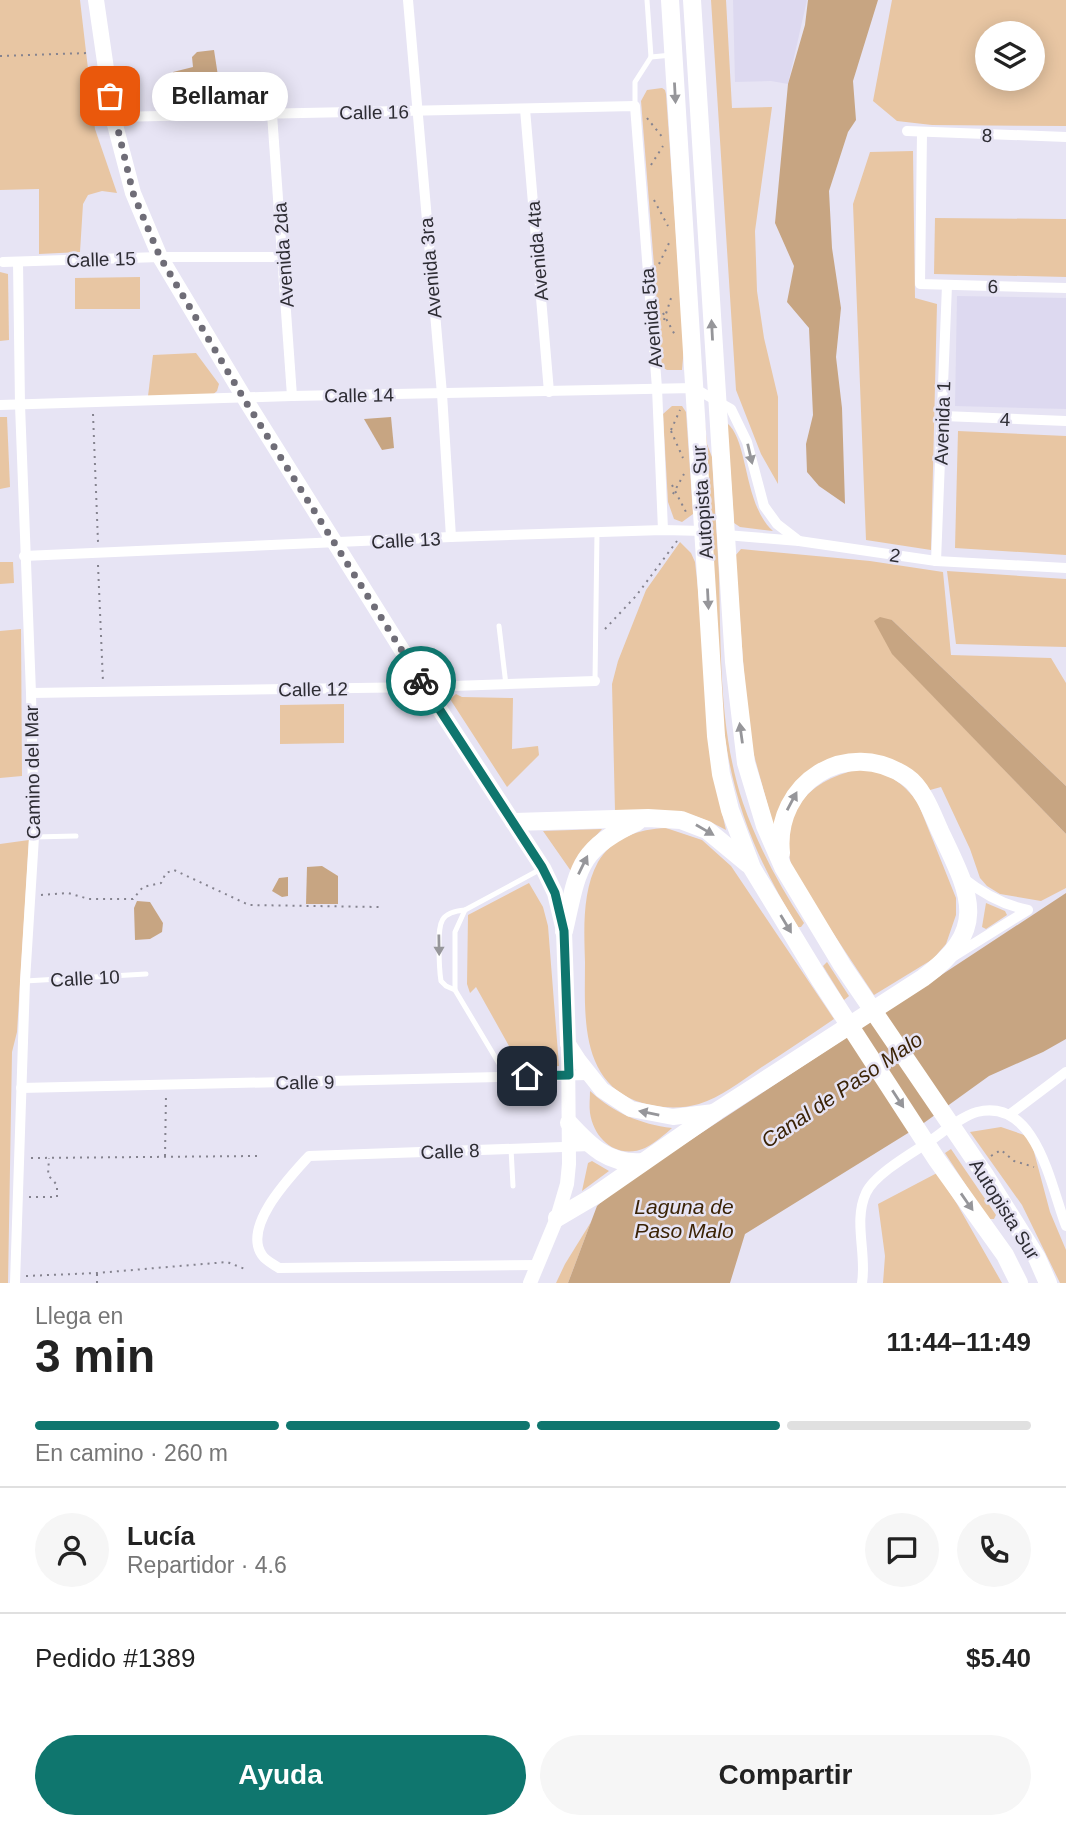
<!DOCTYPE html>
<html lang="es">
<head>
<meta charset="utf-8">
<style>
  :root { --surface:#fff; --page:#f6f6f6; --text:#222; --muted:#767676; --line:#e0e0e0; --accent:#0f766e }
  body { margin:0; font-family:Helvetica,sans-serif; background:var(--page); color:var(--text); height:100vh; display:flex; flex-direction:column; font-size:26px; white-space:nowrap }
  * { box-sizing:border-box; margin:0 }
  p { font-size:23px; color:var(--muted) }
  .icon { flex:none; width:38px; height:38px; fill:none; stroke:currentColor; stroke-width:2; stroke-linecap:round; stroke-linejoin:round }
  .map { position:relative; height:1283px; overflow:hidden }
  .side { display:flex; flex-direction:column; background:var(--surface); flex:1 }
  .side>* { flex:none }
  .tools { position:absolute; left:975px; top:21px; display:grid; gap:14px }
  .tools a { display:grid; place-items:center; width:70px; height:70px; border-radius:50%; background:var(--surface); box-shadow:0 4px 18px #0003; font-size:35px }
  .pin { position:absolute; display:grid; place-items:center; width:60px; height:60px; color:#fff; margin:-30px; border-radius:14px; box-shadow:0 4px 10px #0006 }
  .courier { position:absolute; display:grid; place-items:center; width:70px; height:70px; margin:-35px; border:5px solid #0f766e; border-radius:50%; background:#fff; color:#222; box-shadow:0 2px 9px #0007 }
  .bubble { position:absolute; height:49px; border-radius:24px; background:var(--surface); box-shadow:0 4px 18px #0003; font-size:23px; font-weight:800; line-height:49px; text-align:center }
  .summary em { font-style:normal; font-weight:800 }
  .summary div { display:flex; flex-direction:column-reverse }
  .summary { display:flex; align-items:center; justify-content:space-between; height:119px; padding:0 35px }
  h1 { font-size:46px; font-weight:800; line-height:52px }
  .bar { display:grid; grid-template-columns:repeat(4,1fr); gap:10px 7px; align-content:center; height:84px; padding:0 35px }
  .bar i { height:9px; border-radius:5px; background:var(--line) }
  .bar .current { background:var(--accent) }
  .bar p { grid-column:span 4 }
  .line { display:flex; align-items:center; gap:18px; padding:0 35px; border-top:2px solid var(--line) }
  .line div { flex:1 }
  .round { display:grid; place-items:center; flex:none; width:74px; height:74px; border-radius:37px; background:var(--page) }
  .action { display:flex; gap:14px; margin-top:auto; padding:14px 35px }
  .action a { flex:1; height:80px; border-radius:42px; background:var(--accent); color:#fff; font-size:28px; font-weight:800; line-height:80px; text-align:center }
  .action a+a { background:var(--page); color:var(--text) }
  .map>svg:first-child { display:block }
  .built { fill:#ddd9f0 }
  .green { fill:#e8c6a3; fill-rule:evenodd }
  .water { fill:#c7a582 }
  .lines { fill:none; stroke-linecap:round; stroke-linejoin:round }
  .path { stroke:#85838f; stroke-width:2; stroke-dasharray:2 5; stroke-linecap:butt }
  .lane { stroke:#fff; stroke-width:5 }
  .street { stroke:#fff; stroke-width:10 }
  .secondary { stroke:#fff; stroke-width:14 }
  .primary { stroke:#fff; stroke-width:16 }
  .highway { stroke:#fff; stroke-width:18 }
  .oneway { fill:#96969a }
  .done { stroke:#6f6d77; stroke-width:7; stroke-dasharray:0 12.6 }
  .route { stroke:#0f766e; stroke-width:9 }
  .labels { text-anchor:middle; stroke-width:5; stroke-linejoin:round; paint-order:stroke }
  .street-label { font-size:19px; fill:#2e2d34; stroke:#e7e4f4 }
  .water-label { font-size:21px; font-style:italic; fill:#3b2306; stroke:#e7e4f4 }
</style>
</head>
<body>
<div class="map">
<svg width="1066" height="1283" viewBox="0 0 1066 1283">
  <rect width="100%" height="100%" fill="#e7e4f4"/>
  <!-- built -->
  <g class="built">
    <path d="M 733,0 L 807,0 L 788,84 L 771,81 L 735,82 Z"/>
    <path d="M 957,296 L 1066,298 L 1066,409 L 955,406 Z"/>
  </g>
  <!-- green -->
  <g class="green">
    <path d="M 0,0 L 80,0 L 95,129 L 117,193 L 102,191 L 88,195 L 83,204 L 80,252 L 39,254 L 39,189 L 0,190 Z"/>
    <path d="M 711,0 L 726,0 L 732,108 L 772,107 L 755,231 L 757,291 L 764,338 L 778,397 L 778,484 L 761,454 L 736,390 Z"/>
    <path d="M 892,0 L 1066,0 L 1066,126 L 932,125 L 897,121 L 873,101 ZM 1032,33 L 1032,79 L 987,79 L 987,33 Z"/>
    <path d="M 662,88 L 665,90 L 666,94 L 684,347 L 682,370 L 667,370 L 662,367 L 641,101 L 647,90 Z"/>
    <path d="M 913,151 L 915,298 L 937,304 L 931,550 L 866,540 L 853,204 L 870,152 Z"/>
    <path d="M 935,218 L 1066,219 L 1066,277 L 934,274 Z"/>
    <path d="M 0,272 L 8,274 L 9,340 L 0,341 Z"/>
    <path d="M 140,277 L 140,309 L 75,309 L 75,278 Z"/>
    <path d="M 196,353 L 219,384 L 217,391 L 210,397 L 148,396 L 153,355 Z"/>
    <path d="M 672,406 L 682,406 L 686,412 L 693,514 L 682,522 L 674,519 L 668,502 L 663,414 Z"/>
    <path d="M 704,414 L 707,444 L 712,457 C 714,497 717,536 719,575 C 721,651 719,731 743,803 C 758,846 779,885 804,923 L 801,927 L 798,927 C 757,861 732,801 723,722 Z"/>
    <path d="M 0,417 L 7,417 L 10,487 L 0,489 Z"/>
    <path d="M 727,423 C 749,441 743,504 773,531 L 740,527 L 734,523 Z"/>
    <path d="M 958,431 L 1066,436 L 1066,555 L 955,548 Z"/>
    <path d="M 680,542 L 691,553 L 695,562 C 706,652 704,742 726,830 C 683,806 662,811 615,811 L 612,684 L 618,661 L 646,590 Z"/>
    <path d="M 741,549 L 870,561 L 943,572 L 951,655 L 1051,658 L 1066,683 L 1066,786 L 892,620 L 893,654 L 1066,834 L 1066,888 L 1041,901 L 1000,894 L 987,886 L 980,878 L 970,849 L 941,787 L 930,790 L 838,758 L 774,828 L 749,737 L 735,556 Z"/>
    <path d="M 0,562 L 13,562 L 14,583 L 0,584 Z"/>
    <path d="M 947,571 L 1066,579 L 1066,647 L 956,644 Z"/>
    <path d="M 21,629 L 22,776 L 0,778 L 0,631 Z"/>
    <path d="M 456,694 L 462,697 L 513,698 L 512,749 L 538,746 L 539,755 L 507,787 L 450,699 Z"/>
    <path d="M 344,704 L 344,743 L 280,744 L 280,705 Z"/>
    <path d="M 859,769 C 885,770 903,782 918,803 L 956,898 L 956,915 L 946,944 L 933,959 L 874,995 L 792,871 C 780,813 804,782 859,769 Z"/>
    <path d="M 666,828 L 702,840 L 731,866 L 834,1019 C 809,1036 784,1053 759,1069 C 740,1082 721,1097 699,1104 C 678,1110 656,1108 636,1101 C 579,1079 585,1012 585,962 C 584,930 582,891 598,862 C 612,838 639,829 666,828 Z"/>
    <path d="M 602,829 L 584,849 L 573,874 L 543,831 Z"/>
    <path d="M 29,840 L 17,1032 L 12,1052 L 8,1283 L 0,1283 L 0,844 Z"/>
    <path d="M 529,883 L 543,907 L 548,926 L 559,1066 L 512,1069 L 507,1062 L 513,1053 L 476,987 L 470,993 L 467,984 L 468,915 Z"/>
    <path d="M 986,903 L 1005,911 L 1007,915 L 986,929 L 982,927 Z"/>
    <path d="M 827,962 L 849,996 L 844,1000 L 823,966 Z"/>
    <path d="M 590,1091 C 614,1113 640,1124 672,1128 C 664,1135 655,1143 645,1148 C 618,1160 594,1140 590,1113 C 589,1106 590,1098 590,1091 Z"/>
    <path d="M 1001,1127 L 1030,1137 L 1050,1212 L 1066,1250 L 1066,1283 L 1060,1283 L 1022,1205 L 970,1132 Z"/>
    <path d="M 951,1149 L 996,1215 L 994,1219 L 988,1219 L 945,1153 Z"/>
    <path d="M 592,1161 L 609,1171 L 582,1191 L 588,1163 Z"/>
    <path d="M 937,1173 L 957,1204 L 1002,1283 L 883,1283 L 885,1256 L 878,1204 Z"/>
    <path d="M 591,1222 L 568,1283 L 556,1283 L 565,1264 Z"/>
  </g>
  <!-- water -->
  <g class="water">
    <path d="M 808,0 L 878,0 L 853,81 L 856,120 L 848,132 L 829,191 L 832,248 L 841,308 L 836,357 L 842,408 L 845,504 L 819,486 L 807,472 L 806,444 L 813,415 L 809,328 L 787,302 L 794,266 L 775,223 L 788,84 L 805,25 Z"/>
    <path d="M 214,50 L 220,89 L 176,91 L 173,72 L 193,67 L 192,57 L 197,52 Z"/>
    <path d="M 391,417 L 394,448 L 382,450 L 364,419 Z"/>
    <path d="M 880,617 L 892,620 L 1066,786 L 1066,834 L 892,654 L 874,621 Z"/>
    <path d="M 322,866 L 338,876 L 338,904 L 306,904 L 307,867 Z"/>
    <path d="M 288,877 L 288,896 L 282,897 L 272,891 L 279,878 Z"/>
    <path d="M 1066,893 L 1066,1039 L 1043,1052 L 989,1076 L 921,1125 L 745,1234 L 730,1283 L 568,1283 L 597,1206 L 616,1189 Z"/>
    <path d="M 137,901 L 150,902 L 163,923 L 162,932 L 150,939 L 135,940 L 134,908 Z"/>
  </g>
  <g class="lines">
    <!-- path -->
    <g class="path">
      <path d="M 0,56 L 88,53"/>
      <path d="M 647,118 L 663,138"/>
      <path d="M 651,165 L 663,146"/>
      <path d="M 654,200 L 668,226"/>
      <path d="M 659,264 L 670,241"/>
      <path d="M 663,313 L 675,335"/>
      <path d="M 664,320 L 672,295"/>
      <path d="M 93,414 L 98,542"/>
      <path d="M 671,430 L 680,410"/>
      <path d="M 671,431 L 683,458"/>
      <path d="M 672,485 L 686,512"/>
      <path d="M 673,494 L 684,474"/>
      <path d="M 98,565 L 103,682"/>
      <path d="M 605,629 L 636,596 L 677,541"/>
      <path d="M 41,895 L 68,893 L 89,899 L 133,899 L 143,887 L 161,883 L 166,873 L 174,870 L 249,905 L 379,907"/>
      <path d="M 165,1156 L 166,1095"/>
      <path d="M 991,1156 L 1001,1150 L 1014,1161 L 1034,1167"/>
      <path d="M 31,1158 L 257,1156"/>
      <path d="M 29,1197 L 57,1197 L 57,1185 L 48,1175 L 49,1158"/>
      <path d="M 26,1276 L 97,1273 L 227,1262 L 245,1269"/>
      <path d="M 97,1283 L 97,1274"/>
    </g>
    <!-- lane -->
    <g class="lane">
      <path d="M 651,57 L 672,55"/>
      <path d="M 635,106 L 635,82 L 651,57 L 647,0"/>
      <path d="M 499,626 L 506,685"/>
      <path d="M 595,681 L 597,532"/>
      <path d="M 34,837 L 76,836"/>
      <path d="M 25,981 L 146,974"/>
      <path d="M 455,990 L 446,986 L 441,981 C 439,969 439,957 439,945 C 439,922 440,912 465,910"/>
      <path d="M 507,1077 L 455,990 L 455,932 L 465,910 L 541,869"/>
      <path d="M 511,1149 L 513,1186"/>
    </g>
    <!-- street -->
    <g class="street">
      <path d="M 408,0 L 442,394 L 451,537"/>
      <path d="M 525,109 L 549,392"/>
      <path d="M 272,114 L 292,396"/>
      <path d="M 113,117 L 635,106 L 657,388 L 663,530"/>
      <path d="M 907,131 L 1066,137"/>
      <path d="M 922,133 L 920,284 L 1066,288"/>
      <path d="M 3,262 L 160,257 L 284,257"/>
      <path d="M 0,405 L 292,396 L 694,388 L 731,409 L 747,442 L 764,506 L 777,524 L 799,541"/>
      <path d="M 943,416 L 1066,421"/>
      <path d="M 726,535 L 799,541 L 936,561 L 1066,568"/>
      <path d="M 24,556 L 451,537 L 663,530 L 704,531"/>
      <path d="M 936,561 L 947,285"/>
      <path d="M 31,693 L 425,687 L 595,681"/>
      <path d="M 954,956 L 1028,910 C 1003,905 983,894 963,878"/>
      <path d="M 21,1088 L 589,1075"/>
      <path d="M 1009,1115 L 1066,1072"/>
      <path d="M 539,1265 L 279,1268 C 273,1264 266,1261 262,1255 C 242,1226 291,1176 309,1156 L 591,1146"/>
      <path d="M 15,1283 L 25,981 L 34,837 L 31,693 L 20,405 L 18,262"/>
      <path d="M 862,1283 C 867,1254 853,1221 866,1193 C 874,1175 910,1154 927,1143 C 942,1133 960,1117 977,1112 C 1037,1097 1051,1188 1066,1226"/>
    </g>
    <!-- secondary -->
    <path class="secondary" d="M 530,1283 L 557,1218 L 567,1184 L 569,1164 L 568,1044"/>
    <!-- primary -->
    <path class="primary" d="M 96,0 L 113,117 L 133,193 L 160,257 L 245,399 L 425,687 L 543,868 L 555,893 L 564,931 L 568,1044 L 579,1061 L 602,1090 L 631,1109 L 673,1117 L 714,1112"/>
    <!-- highway -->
    <g class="highway">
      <path d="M 670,0 L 716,736 L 721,774 L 730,810 L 752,868 L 820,980 L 937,1160 L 1005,1255 L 1019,1283"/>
      <path d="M 692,0 L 734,662 L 746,763 L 765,826 L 783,867 L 842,965 L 985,1175 L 1037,1258 L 1048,1283"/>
      <path d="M 514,822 L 648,818 L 681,820 L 707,830 L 748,864"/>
      <path d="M 564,931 C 578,870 577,849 637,822"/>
      <path d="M 569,1123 C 590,1146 609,1165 643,1162"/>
      <path d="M 557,1218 L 596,1195 L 717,1111 L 923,978 C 990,929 971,896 940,831 C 932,813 923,788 907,777 C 847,736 774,783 781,853"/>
    </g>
  </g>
  <!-- one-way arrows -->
  <defs><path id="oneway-solid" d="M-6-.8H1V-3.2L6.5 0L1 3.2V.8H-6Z" transform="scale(1.75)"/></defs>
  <g class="oneway">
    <use href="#oneway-solid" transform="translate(675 93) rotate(87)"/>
    <use href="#oneway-solid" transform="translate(712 330) rotate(-93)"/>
    <use href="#oneway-solid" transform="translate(750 454) rotate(77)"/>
    <use href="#oneway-solid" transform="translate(708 599) rotate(87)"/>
    <use href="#oneway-solid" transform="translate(741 733) rotate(-98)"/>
    <use href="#oneway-solid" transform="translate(792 801) rotate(-62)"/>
    <use href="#oneway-solid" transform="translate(705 830) rotate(30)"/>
    <use href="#oneway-solid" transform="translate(583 865) rotate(-64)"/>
    <use href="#oneway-solid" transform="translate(786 924) rotate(59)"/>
    <use href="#oneway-solid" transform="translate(439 945) rotate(89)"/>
    <use href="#oneway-solid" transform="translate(898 1099) rotate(57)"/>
    <use href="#oneway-solid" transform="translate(649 1113) rotate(-168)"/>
    <use href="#oneway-solid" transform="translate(967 1202) rotate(55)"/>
  </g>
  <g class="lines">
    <!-- done -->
    <path class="done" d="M 110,96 L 133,193 L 160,257 L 244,399 L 421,681"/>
    <!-- route -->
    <path class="route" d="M 421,681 L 542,867 L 555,893 L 564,931 L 569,1075 L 527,1076"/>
  </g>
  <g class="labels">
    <!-- street labels -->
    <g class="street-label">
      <text transform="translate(374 112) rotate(-1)" y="7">Calle 16</text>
      <text transform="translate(987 135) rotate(2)" y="7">8</text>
      <text transform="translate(537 251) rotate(-95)" y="7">Avenida 4ta</text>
      <text transform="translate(283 255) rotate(-94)" y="7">Avenida 2da</text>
      <text transform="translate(101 259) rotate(-2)" y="7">Calle 15</text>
      <text transform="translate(430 268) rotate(-95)" y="7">Avenida 3ra</text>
      <text transform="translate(993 286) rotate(1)" y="7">6</text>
      <text transform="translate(651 318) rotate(-95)" y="7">Avenida 5ta</text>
      <text transform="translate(359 395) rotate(-1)" y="7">Calle 14</text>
      <text transform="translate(1005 419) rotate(2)" y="7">4</text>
      <text transform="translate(942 423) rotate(-88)" y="7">Avenida 1</text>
      <text transform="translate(702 502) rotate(-94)" y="7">Autopista Sur</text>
      <text transform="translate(406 540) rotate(-3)" y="7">Calle 13</text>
      <text transform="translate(895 555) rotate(9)" y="7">2</text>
      <text transform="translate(313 689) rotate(-1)" y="7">Calle 12</text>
      <text transform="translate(32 772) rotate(-91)" y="7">Camino del Mar</text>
      <text transform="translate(85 978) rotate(-3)" y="7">Calle 10</text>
      <text transform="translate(305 1082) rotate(-1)" y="7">Calle 9</text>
      <text transform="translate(450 1151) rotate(-2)" y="7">Calle 8</text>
      <text transform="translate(1005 1209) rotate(58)" y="7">Autopista Sur</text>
    </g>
    <!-- water labels -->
    <g class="water-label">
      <text transform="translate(842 1090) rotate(-34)" y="7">Canal de Paso Malo</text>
      <text x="684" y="1214">Laguna de<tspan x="684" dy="24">Paso Malo</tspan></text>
    </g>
  </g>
</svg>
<div class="tools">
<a><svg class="icon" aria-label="layers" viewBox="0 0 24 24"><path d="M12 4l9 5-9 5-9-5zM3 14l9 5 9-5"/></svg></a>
</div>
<div class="pin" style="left:110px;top:96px;background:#ea580c"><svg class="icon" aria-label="bag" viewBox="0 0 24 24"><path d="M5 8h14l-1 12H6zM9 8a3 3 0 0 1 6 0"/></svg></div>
<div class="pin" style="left:527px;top:1076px;background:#1f2937"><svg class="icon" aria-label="home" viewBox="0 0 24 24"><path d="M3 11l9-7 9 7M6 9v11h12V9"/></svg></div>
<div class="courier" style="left:421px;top:681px"><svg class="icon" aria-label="bike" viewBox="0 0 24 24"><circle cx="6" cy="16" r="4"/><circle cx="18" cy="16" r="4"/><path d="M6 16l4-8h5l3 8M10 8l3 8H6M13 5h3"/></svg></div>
<div class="bubble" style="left:152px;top:72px;width:136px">Bellamar</div>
</div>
<section class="side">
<div class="summary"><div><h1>3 min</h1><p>Llega en</p></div><em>11:44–11:49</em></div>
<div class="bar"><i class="current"></i><i class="current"></i><i class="current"></i><i></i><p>En camino · 260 m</p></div>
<div class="line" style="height:126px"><a class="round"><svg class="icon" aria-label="person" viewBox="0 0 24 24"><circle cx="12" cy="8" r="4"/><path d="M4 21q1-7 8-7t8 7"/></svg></a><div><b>Lucía</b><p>Repartidor · 4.6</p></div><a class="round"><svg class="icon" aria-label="chat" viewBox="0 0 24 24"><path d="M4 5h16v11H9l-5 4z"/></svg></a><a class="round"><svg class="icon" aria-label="phone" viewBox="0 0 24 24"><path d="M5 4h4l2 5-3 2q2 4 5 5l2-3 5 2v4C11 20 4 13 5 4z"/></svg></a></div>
<div class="line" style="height:91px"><div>Pedido #1389</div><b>$5.40</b></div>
<div class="action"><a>Ayuda</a><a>Compartir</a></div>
</section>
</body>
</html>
